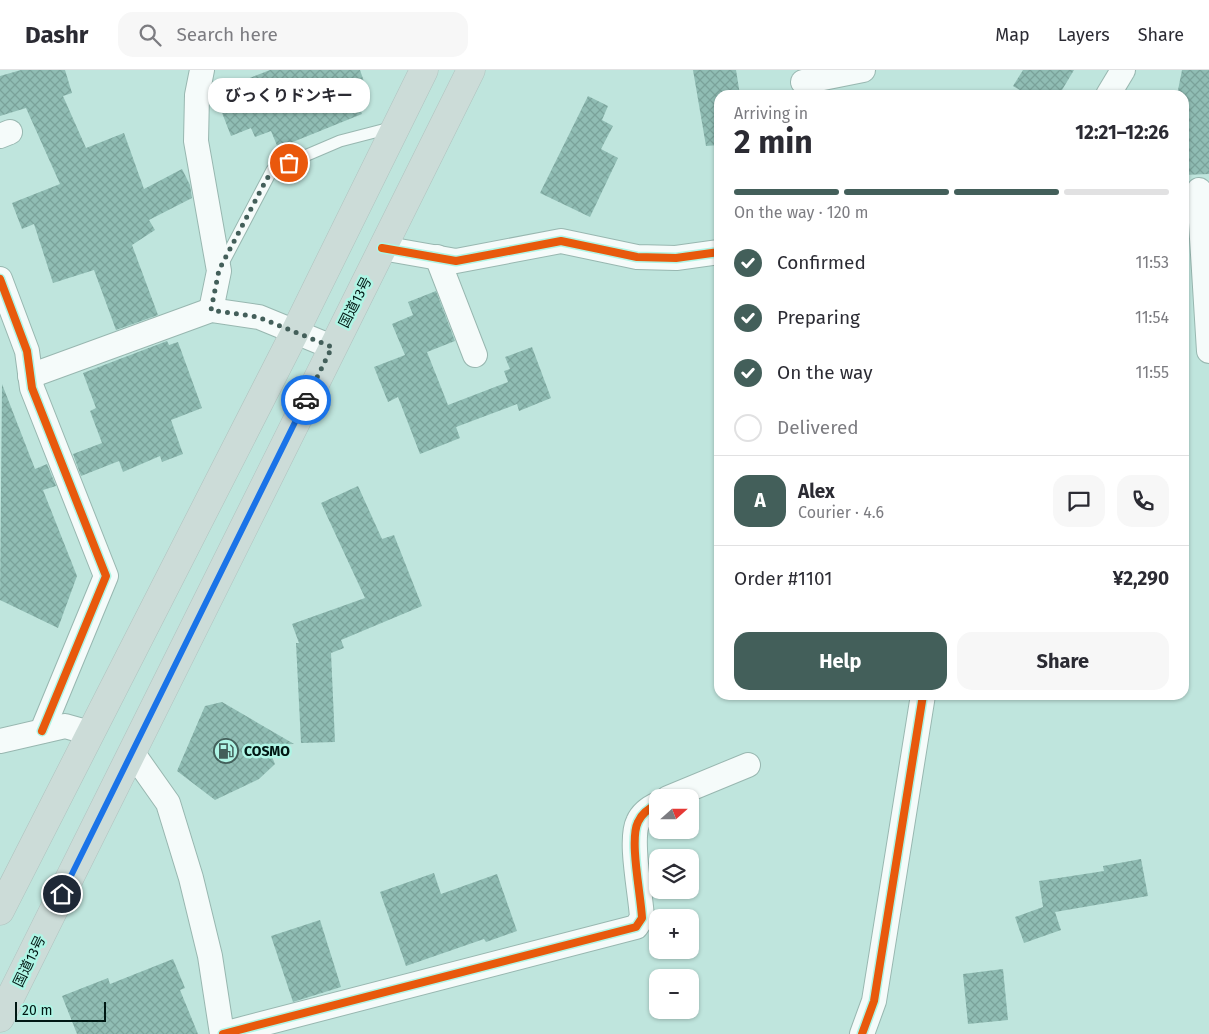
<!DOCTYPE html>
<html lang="en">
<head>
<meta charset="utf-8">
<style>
  :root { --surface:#fff; --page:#f7f7f7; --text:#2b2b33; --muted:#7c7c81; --line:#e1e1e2; --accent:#435f5a }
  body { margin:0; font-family:"Fira Sans","Noto Sans JP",sans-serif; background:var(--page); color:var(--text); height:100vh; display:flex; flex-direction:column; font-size:19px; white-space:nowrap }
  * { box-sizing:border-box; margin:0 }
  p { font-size:16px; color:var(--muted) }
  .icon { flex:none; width:28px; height:28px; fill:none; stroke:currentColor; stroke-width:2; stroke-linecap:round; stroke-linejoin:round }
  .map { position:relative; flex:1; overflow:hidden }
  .panel { position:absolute; left:714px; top:20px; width:475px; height:610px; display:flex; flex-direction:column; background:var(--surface); border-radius:15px; box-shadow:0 1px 4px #0004 }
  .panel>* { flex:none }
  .needle { width:32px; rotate:69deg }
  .fabs { position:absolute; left:649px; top:719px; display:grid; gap:10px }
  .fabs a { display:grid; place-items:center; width:50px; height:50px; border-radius:10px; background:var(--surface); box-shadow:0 1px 4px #0004; font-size:25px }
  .scale { position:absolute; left:15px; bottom:12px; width:91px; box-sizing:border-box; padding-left:5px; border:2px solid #001713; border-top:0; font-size:14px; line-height:18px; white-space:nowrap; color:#001713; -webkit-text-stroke:4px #aff5e5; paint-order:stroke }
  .pin { position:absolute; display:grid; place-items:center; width:42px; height:42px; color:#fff; margin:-21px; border:2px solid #fff; border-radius:50%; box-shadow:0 1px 5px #0007 }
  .courier { position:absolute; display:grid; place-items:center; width:50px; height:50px; margin:-25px; border:4px solid #1a73e8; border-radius:50%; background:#fff; color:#222; box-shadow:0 1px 6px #0007 }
  .bubble { position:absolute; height:35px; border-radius:15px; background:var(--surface); box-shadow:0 1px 4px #0004; font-size:16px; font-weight:700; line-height:35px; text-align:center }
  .summary em { font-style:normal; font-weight:700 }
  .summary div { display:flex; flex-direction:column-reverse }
  .summary { display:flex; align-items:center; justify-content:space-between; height:85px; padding:0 20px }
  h1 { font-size:32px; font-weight:700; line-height:38px }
  .bar { display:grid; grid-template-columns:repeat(4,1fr); gap:8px 5px; align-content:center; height:60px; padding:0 20px }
  .bar i { height:6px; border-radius:4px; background:var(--line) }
  .bar .active { background:var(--accent) }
  .bar p { grid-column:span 4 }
  .line { display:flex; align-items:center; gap:12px; padding:0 20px; border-top:1px solid var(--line) }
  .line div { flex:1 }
  .round { display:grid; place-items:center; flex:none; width:52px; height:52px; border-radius:15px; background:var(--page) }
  ol { padding:0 20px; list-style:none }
  li { display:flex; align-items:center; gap:15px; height:55px }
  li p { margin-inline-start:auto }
  li .icon { padding:5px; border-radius:50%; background:var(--accent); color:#fff; stroke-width:4 }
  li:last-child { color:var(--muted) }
  li i { width:28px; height:28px; border:2px solid var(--line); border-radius:50% }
  .cta { display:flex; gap:10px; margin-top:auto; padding:10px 20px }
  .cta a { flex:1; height:58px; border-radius:15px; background:var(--accent); color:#fff; font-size:20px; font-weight:700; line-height:58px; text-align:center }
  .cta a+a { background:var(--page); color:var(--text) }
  header { display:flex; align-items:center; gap:30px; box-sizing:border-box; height:70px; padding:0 25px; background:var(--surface); border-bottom:1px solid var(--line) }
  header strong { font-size:24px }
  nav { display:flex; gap:28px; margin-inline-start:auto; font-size:18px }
  .search { width:350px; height:45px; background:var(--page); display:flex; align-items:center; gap:12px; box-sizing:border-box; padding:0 18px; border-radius:15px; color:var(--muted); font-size:19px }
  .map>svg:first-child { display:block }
  .building { fill:url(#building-cross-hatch) }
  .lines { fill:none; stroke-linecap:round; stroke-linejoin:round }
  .service-casing { stroke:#98b7b0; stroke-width:13 }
  .minor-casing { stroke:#98b7b0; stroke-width:26 }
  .trunk-casing { stroke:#b0c3bf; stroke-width:29 }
  .service { stroke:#f5fbfa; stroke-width:11 }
  .minor { stroke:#f5fbfa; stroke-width:24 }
  .trunk { stroke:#ccdcd8; stroke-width:28 }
  .cycleway-casing { stroke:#aff5e5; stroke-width:11 }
  .cycleway { stroke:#e8590c; stroke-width:8 }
  .done { stroke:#435f5a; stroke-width:5; stroke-dasharray:0 9 }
  .route { stroke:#1a73e8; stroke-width:6 }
  .labels { text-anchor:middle; stroke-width:5; stroke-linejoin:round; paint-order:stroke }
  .street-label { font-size:14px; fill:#001713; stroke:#aff5e5 }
  .poi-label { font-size:14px; font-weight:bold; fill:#001713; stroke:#aff5e5; text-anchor:start }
</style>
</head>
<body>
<header>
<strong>Dashr</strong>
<div class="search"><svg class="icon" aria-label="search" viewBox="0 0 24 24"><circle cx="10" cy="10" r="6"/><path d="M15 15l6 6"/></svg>Search here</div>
<nav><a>Map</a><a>Layers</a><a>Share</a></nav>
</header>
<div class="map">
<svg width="1209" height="964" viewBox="0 0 1209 964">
  <defs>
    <pattern id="building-cross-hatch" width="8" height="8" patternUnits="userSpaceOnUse" patternTransform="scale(1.25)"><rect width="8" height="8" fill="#90bdb4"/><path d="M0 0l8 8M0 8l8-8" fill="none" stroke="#7aa29a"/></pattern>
  </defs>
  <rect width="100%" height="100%" fill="#bfe5dd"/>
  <!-- building -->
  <g class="building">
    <path d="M 21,0 L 65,0 L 72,23 L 63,26 L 86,78 L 124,63 L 144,119 L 182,99 L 190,115 L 192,128 L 149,150 L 155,160 L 132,175 L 158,245 L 116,260 L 94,200 L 53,213 L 34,154 L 22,159 L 12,133 L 60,114 L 26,38 L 0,46 L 0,6 Z"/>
    <path d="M 270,0 L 360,0 L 368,23 L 355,27 L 362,44 L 278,78 L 271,61 L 255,67 L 251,58 L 231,66 L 214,22 Z"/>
    <path d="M 693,0 L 736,0 L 740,25 L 719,25 L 719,75 L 706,76 Z"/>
    <path d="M 1023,0 L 1074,0 L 1059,25 L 1028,25 L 1013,16 Z"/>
    <path d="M 1182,0 L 1209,0 L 1209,104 L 1184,105 L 1184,25 L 1177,25 Z"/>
    <path d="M 588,26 L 608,36 L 602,50 L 613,56 L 601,79 L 618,88 L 590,147 L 540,123 Z"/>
    <path d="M 436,221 L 455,271 L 427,282 L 448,335 L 508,312 L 504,301 L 510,299 L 505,287 L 532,277 L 551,328 L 519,341 L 517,334 L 456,357 L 460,368 L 420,384 L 398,327 L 388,332 L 374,297 L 405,285 L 392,254 L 413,245 L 408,232 Z"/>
    <path d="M 167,271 L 169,275 L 178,272 L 202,338 L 171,350 L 183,384 L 162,392 L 160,386 L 123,402 L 119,391 L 81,406 L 73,384 L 102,373 L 90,341 L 96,338 L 83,303 Z"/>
    <path d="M 2,314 L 35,399 L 47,394 L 56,416 L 43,420 L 77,506 L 58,558 L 0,530 Z"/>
    <path d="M 358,416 L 382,469 L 394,465 L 422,536 L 341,570 L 344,578 L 331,583 L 335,672 L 301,673 L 296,573 L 299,573 L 292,554 L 365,528 L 321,433 Z"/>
    <path d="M 222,632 L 294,674 L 267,675 L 275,694 L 259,709 L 215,730 L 177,701 L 205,636 Z"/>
    <path d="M 1141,789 L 1148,826 L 1055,842 L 1061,860 L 1024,873 L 1015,847 L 1043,837 L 1039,811 L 1104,801 L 1103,796 Z"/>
    <path d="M 434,803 L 441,824 L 497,804 L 517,861 L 486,872 L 484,869 L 406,896 L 380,822 Z"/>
    <path d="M 320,850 L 341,917 L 293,932 L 271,866 Z"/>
    <path d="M 173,889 L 185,918 L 180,920 L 198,964 L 77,964 L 62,926 L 108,908 L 110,914 Z"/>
    <path d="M 1003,899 L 1008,950 L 968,954 L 963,904 Z"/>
  </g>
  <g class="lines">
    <defs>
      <path id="service" d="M 221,197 L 272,100 L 340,71 L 394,57"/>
      <g id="minor">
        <path d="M 202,0 L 197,25 L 196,71 L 219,201 L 211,240"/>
        <path d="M 803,12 L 863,0"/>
        <path d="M 1108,25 L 1123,0"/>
        <path d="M 0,66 L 10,62"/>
        <path d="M 1199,120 L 1209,281"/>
        <path d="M 382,178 L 456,191 L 561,171 L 637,187 L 676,188 L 719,182"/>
        <path d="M 437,187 L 475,285"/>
        <path d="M 0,209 L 27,281 L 32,318 L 106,506 L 42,661"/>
        <path d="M 30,306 L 211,240 L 259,247 L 332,277"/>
        <path d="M 0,671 L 65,656 L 90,663"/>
        <path d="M 132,682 L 168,733 L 191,808 L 210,886 L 222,964"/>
        <path d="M 668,728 L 748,695"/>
        <path d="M 223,964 L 636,857 L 642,848 C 641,825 629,770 638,752 C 642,743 649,738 658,734"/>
        <path d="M 862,964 L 874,931 L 923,625"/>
      </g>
      <g id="trunk">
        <path d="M 0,841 L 295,262 L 424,0"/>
        <path d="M 0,948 L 471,0"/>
      </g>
    </defs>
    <!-- service casing -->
    <use href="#service" class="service-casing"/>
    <!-- minor casing -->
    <use href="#minor" class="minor-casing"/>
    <!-- trunk casing -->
    <use href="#trunk" class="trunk-casing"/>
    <!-- service -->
    <use href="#service" class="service"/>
    <!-- minor -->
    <use href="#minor" class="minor"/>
    <!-- trunk -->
    <use href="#trunk" class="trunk"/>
    <defs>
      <g id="cycleway">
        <path d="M 382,178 L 456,191 L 561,171 L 637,187 L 676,188 L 719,182"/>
        <path d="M 0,209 L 27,281 L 32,318 L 106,506 L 42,661"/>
        <path d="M 223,964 L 636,857 L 642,848 C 641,825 629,770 638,752 C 642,743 649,738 658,734"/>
        <path d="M 862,964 L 874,931 L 923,625"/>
      </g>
    </defs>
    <!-- cycleway casing -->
    <use href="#cycleway" class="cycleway-casing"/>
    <!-- cycleway -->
    <use href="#cycleway" class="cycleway"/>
  </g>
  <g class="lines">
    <!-- done -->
    <path class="done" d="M 289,93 L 272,100 L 263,116 L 219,200 L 211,240 L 258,247 L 332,277 L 306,330"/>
    <!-- route -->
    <path class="route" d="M 62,824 L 306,330"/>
  </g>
  <!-- icons -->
  <defs>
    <symbol id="fuel-ring" viewBox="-11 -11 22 22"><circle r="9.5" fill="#aff5e5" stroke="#435f5a" stroke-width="1.5"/><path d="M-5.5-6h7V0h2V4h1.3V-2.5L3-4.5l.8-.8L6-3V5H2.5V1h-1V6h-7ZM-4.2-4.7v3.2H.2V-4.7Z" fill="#435f5a"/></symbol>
  </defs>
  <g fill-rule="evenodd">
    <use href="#fuel-ring" x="212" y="667" width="28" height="28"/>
  </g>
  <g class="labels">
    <!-- street labels -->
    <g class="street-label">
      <text transform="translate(355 232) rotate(-63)" y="5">国道13号</text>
      <text transform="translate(29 891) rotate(-64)" y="5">国道13号</text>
    </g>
    <!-- poi labels -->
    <g class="poi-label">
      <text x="244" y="686">COSMO</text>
    </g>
  </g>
</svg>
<div class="fabs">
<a><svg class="needle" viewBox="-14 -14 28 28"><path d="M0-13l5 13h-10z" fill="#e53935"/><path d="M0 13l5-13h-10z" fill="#7c7c81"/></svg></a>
<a><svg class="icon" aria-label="layers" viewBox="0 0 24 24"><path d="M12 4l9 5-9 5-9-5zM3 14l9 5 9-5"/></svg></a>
<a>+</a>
<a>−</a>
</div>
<div class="scale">20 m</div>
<div class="pin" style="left:289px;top:93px;background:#ea580c"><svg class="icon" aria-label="bag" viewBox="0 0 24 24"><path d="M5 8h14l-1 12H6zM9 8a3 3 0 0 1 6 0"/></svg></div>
<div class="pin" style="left:62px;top:824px;background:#1f2937"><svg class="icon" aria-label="home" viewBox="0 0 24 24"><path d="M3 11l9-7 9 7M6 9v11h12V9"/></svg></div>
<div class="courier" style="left:306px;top:330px"><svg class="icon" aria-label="car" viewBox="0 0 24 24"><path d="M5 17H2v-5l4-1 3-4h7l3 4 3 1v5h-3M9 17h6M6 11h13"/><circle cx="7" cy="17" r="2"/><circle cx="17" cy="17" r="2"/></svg></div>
<div class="bubble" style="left:208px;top:8px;width:162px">びっくりドンキー</div>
<section class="panel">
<div class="summary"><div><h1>2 min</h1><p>Arriving in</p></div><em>12:21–12:26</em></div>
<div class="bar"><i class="active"></i><i class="active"></i><i class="active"></i><i></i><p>On the way · 120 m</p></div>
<ol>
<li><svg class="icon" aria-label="check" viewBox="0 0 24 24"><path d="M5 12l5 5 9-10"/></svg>Confirmed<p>11:53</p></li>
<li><svg class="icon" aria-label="check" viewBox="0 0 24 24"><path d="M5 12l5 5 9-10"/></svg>Preparing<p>11:54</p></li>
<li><svg class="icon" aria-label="check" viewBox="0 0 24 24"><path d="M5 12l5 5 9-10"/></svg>On the way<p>11:55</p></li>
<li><i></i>Delivered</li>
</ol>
<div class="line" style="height:90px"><b class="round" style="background:var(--accent);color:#fff">A</b><div><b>Alex</b><p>Courier · 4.6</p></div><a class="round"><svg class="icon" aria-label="chat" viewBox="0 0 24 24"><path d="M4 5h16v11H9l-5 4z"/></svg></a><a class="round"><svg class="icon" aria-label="phone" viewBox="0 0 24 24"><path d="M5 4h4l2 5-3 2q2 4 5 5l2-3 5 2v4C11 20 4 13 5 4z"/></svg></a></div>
<div class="line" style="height:65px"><div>Order #1101</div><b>¥2,290</b></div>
<div class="cta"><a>Help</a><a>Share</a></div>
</section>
</div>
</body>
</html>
